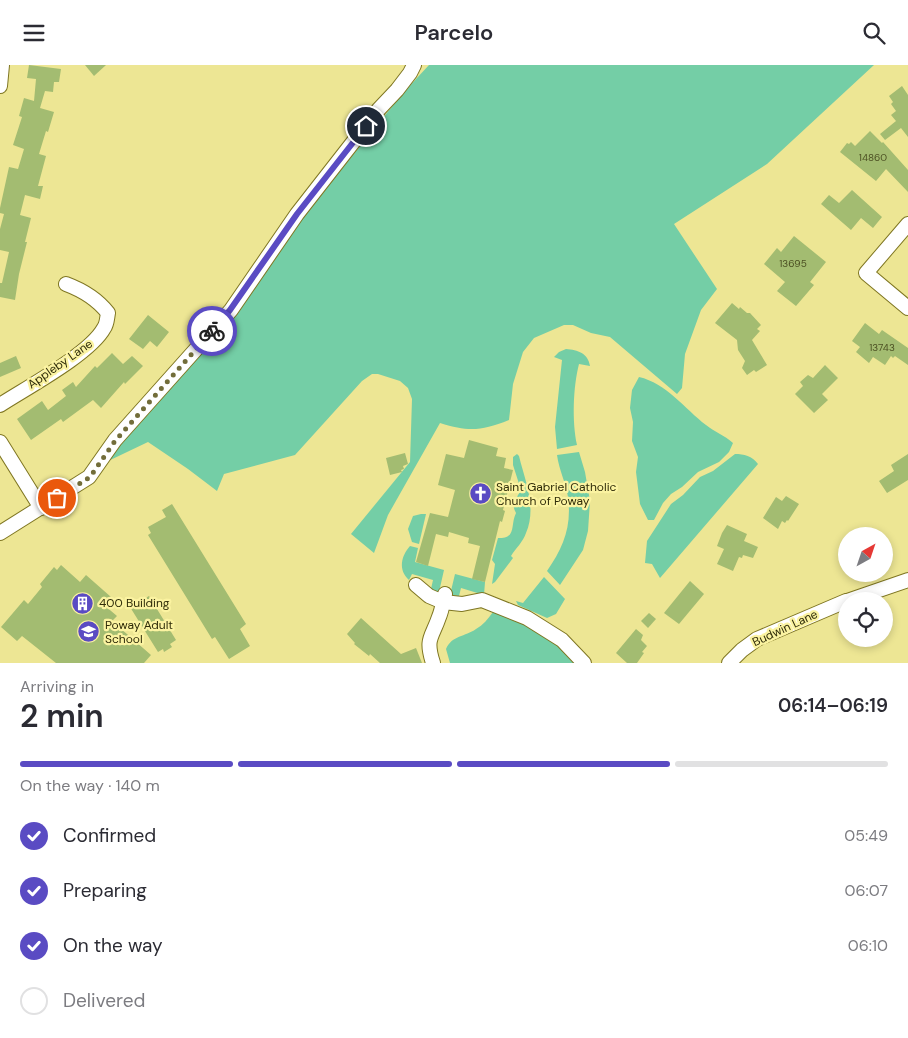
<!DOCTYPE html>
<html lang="en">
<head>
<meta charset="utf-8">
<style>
  :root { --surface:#fff; --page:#f2f2f3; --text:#2b2b33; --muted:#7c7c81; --line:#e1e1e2; --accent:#5a4bc3 }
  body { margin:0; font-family:"DM Sans",sans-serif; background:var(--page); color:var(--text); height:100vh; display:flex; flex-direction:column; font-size:19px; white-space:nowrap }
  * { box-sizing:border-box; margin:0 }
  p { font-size:16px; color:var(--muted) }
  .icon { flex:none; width:28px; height:28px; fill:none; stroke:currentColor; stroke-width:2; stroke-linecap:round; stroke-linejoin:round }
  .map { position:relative; height:598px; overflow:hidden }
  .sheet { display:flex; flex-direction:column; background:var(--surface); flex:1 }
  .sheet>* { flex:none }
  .needle { width:32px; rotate:40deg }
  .controls { position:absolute; left:838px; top:462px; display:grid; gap:10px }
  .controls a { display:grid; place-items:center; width:55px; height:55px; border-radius:50%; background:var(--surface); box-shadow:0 2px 8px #0003; font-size:25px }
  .pin { position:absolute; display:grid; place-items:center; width:42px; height:42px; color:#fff; margin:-21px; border:2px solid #fff; border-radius:50%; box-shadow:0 1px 5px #0007 }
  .courier { position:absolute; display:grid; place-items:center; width:50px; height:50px; margin:-25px; border:4px solid #5a4bc3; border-radius:50%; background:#fff; color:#222; box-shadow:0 1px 6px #0007 }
  .summary em { font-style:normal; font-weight:600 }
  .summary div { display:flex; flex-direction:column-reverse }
  .summary { display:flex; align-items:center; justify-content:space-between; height:85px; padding:0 20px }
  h1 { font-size:32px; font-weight:600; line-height:38px }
  .bar { display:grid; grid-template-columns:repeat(4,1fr); gap:8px 5px; align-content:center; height:60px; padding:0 20px }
  .bar i { height:6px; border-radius:4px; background:var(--line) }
  .bar .on { background:var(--accent) }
  .bar p { grid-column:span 4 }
  ol { padding:0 20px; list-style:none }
  li { display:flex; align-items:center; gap:15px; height:55px }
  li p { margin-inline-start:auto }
  li .icon { padding:5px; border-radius:50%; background:var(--accent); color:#fff; stroke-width:4 }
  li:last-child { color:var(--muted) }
  li i { width:28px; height:28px; border:2px solid var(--line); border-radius:50% }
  header { display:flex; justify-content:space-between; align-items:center; height:65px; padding:0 20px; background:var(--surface); font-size:22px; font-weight:600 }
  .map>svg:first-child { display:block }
  .green { fill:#74cea6 }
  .building { fill:#a3bc71 }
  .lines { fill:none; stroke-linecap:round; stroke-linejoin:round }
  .minor-casing { stroke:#7f7622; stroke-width:16 }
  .minor { stroke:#fff; stroke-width:14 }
  .done { stroke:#726d3a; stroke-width:5; stroke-dasharray:0 9 }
  .route { stroke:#5a4bc3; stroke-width:6 }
  .labels { text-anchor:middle; stroke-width:4.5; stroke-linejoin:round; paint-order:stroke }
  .number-label { font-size:10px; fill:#4c5023 }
  .street-label { font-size:12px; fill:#2f2c09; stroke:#fbf3a1 }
  .poi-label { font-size:12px; fill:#2f2c09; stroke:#fbf3a1; text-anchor:start }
</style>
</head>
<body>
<header><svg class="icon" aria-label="menu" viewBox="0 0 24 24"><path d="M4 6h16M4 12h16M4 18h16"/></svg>Parcelo<svg class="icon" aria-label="search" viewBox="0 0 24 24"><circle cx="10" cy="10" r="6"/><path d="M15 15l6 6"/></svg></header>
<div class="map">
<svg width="908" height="598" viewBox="0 0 908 598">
  <rect width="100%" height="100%" fill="#ede694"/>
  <!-- green -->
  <g class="green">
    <path d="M 429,0 L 874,0 L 767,99 L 674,159 L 717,224 L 701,245 L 685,289 L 682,323 L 677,329 L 610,272 L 591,268 L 573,260 L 564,260 L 534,273 L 523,287 L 513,319 L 509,355 C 481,366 469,367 440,358 L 388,450 L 374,488 L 351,469 L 410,397 L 412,334 L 408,323 L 400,316 L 378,309 L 372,309 L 362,316 L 295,390 L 224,409 L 217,426 L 188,404 L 148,377 L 104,398 L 403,28 Z"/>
    <path d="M 566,284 C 578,285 588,288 590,301 L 579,299 C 573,322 572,357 577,380 L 557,384 L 555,362 L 562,295 L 554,292 L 559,287 Z"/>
    <path d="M 639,312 C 666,318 685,344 706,360 C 715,367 724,370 733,378 L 729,387 L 719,397 L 698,407 L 682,422 L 671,429 L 663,438 L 654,455 L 648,455 L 640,439 L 636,407 L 638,392 L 632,376 L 633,357 L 630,343 L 632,325 Z"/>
    <path d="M 579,387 L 585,407 L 590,436 L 588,466 L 583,485 L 560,520 L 547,506 C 563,483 572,462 568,432 C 566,418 559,405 557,390 Z"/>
    <path d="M 517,389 L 519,391 C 525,416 537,442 526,468 C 523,477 516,483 511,491 L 513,493 L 495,517 L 492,519 L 495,499 L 492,495 L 498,473 C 517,474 510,460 516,448 C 510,437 516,435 521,425 L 513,400 L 513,392 Z"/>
    <path d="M 735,389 C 744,389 752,391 758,399 L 660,513 L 652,499 L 645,498 L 647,476 L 671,439 L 683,430 L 700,412 L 713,406 Z"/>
    <path d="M 421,449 L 426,449 L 419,479 L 412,477 L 408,464 L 413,451 Z"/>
    <path d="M 410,481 L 418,483 L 415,497 L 444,505 L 439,527 L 431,524 L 433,515 L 412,509 L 409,515 C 398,505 401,491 410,481 Z"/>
    <path d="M 455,509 L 485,517 L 484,530 L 461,523 L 459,531 L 450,530 Z"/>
    <path d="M 544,512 L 565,534 L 556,549 L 547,553 L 518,540 L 516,536 L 523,538 Z"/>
    <path d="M 493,547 L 526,559 L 556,578 L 576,598 L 450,598 L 446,584 C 452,570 465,572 476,564 C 483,560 488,554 493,547 Z"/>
  </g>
  <!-- building -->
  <g class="building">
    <path d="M 29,0 L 61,4 L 59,17 L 54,17 L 53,27 L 45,26 L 40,43 L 54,47 L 48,67 L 46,66 L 39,89 L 46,91 L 38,121 L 43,121 L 40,134 L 25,130 L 20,150 L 31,153 L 25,177 L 27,177 L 19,209 L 15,235 L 0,232 L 0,218 L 2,218 L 9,187 L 0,185 L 0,164 L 4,149 L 0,148 L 0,143 L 9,102 L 18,104 L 24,84 L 13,80 L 22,52 L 19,51 L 24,33 L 34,36 L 36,14 L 27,13 Z"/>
    <path d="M 85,0 L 106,0 L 94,11 Z"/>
    <path d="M 902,21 L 908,30 L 908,72 L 901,63 L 885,75 L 880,69 L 896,56 L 891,50 L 896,46 L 891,39 L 893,37 L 889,31 Z"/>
    <path d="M 870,66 L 882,78 L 883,77 L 908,105 L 908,127 L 886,104 L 876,116 L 840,87 L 847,78 L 849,79 L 851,77 L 855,81 Z"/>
    <path d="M 852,125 L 882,152 L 873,163 L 861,153 L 851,165 L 821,139 L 829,130 L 839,138 Z"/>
    <path d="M 794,171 L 826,197 L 810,217 L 814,220 L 796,241 L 777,226 L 785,217 L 764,199 L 777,183 L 781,187 Z"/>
    <path d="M 732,238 L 739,244 L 740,242 L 747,248 L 750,248 L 761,260 L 757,264 L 760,266 L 752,275 L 767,300 L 756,307 L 754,305 L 747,310 L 742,303 L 745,296 L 738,285 L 737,275 L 715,258 Z"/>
    <path d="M 148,250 L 169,267 L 157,282 L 150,276 L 143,284 L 129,274 Z"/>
    <path d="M 865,258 L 879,269 L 882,265 L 908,283 L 908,300 L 895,291 L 893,293 L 891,291 L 885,300 L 873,292 L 869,298 L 856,287 L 860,282 L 852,276 Z"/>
    <path d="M 112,288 L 123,299 L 132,291 L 143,301 L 125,319 L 124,317 L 101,343 L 93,335 L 63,357 L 61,354 L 31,375 L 17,354 L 42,336 L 48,345 L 66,331 L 62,325 L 73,317 L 76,322 L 95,301 L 97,303 Z"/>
    <path d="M 16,291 L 21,303 L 0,312 L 0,298 Z"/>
    <path d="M 825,300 L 838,313 L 822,329 L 828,335 L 814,348 L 795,329 L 803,321 L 800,317 L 808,310 L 813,313 Z"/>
    <path d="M 469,375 L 498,383 L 496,391 L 506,393 L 504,403 L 513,405 L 503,445 L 505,446 L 502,457 L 500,456 L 485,517 L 472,514 L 480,481 L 468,478 L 469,473 L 449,467 L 448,472 L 436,469 L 428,501 L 416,497 L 430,448 L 448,452 L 455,425 L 438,420 L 446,389 L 464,393 Z"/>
    <path d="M 405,388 L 408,399 L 403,401 L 404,404 L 401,405 L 402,407 L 390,410 L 386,393 Z"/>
    <path d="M 908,389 L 908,415 L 887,428 L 879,416 L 894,406 L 891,400 Z"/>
    <path d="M 786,431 L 799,439 L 788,456 L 787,455 L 785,458 L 782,456 L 778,464 L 763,453 L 776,432 L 782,436 Z"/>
    <path d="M 172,439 L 246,559 L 240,564 L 250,581 L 229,594 L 215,572 L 212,574 L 148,470 L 151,468 L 148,462 L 166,452 L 162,445 Z"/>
    <path d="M 727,460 L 747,469 L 744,476 L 758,482 L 753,493 L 743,490 L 742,493 L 739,492 L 733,506 L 717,499 L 724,484 L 717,481 L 722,468 Z"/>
    <path d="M 61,500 L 80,517 L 86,510 L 111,532 L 104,540 L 117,551 L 112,556 L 151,590 L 144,598 L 56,598 L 22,571 L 17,576 L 1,562 L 24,535 L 28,539 L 42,522 L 40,519 L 54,502 L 57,505 Z"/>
    <path d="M 690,516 L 704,529 L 679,559 L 664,548 Z"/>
    <path d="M 149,531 L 176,575 L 170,579 L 172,582 L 164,587 L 163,584 L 158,587 L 130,542 Z"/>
    <path d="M 649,548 L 656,554 L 648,563 L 641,556 Z"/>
    <path d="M 361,553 L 401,589 L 416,583 L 422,598 L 380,598 L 370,589 L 369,591 L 354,579 L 355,578 L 347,569 Z"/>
    <path d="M 636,564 L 643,570 L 641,575 L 647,581 L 642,587 L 644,588 L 637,598 L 627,598 L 616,588 Z"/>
  </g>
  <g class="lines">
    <defs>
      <g id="minor">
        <path d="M 0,21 L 2,0"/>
        <path d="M 908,159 L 866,208 L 908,243"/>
        <path d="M 0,340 C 26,323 90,289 104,263 C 107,259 107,253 108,248 C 98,235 82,225 66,219"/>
        <path d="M 0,377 L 41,443"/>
        <path d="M 0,468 L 89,412 L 115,375 L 231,245 L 297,149 L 379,44 L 397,25 L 410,8 L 414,0"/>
        <path d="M 416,520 L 429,531 L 443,537 L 462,539 L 482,535 L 527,553 L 562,575 L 584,598"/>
        <path d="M 847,536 L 908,515"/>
        <path d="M 433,598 C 425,573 432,573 439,552 C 442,545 443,537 445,529"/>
        <path d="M 729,598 L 742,585 L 757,574 L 846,536"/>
      </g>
    </defs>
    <!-- minor casing -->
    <use href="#minor" class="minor-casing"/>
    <!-- minor -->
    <use href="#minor" class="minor"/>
  </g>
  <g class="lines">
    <!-- done -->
    <path class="done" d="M 57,433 L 90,412 L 115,376 L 212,266"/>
    <!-- route -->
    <path class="route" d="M 212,266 L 230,245 L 297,149 L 366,61"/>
  </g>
  <!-- icons -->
  <defs>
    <symbol id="church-disc" viewBox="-11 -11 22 22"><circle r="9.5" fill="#5a4bc3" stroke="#fbf3a1"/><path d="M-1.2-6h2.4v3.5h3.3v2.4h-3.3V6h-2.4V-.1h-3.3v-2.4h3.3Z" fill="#fff"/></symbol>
    <symbol id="building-disc" viewBox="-11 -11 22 22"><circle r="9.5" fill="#5a4bc3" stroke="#fbf3a1"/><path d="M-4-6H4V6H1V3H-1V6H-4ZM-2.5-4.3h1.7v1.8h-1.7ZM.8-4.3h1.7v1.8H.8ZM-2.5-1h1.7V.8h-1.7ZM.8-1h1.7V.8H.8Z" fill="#fff"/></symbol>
    <symbol id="school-disc" viewBox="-11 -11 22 22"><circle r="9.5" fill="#5a4bc3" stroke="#fbf3a1"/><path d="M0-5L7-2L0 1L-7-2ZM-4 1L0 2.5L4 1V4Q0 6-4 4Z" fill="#fff"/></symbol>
  </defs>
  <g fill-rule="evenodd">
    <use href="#church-disc" x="468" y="416" width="25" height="25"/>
    <use href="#building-disc" x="70" y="526" width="25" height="25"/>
    <use href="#school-disc" x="76" y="554" width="25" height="25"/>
  </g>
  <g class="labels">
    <!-- number labels -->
    <g class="number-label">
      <text x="873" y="96">14860</text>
      <text x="793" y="202">13695</text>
      <text x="882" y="286">13743</text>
    </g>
    <!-- street labels -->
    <g class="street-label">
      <text transform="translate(60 299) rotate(-35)" y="4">Appleby Lane</text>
      <text transform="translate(785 563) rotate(-25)" y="4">Budwin Lane</text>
    </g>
    <!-- poi labels -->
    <g class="poi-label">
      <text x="496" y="426">Saint Gabriel Catholic<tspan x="496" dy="14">Church of Poway</tspan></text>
      <text x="99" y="542">400 Building</text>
      <text x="105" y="564">Poway Adult<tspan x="105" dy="14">School</tspan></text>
    </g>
  </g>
</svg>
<div class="controls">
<a><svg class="needle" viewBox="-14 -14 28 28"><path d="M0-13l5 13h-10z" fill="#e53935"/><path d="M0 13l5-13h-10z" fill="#7c7c81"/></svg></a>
<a><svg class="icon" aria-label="locate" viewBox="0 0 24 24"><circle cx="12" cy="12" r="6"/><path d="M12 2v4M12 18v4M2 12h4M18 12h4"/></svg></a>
</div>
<div class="pin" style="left:57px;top:433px;background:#ea580c"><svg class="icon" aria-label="bag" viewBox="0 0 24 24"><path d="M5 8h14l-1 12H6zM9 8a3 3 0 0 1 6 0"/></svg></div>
<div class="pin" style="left:366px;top:61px;background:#1f2937"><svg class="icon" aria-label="home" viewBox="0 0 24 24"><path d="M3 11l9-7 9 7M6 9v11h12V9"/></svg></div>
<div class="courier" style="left:212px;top:266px"><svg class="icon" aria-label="bike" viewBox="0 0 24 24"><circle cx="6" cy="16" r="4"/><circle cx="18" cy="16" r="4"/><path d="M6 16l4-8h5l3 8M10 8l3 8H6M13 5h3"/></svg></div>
</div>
<section class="sheet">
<div class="summary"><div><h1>2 min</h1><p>Arriving in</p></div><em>06:14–06:19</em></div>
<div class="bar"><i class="on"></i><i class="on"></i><i class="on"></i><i></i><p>On the way · 140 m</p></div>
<ol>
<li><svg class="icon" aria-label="check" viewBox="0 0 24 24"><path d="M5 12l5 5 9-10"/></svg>Confirmed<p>05:49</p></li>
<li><svg class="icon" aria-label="check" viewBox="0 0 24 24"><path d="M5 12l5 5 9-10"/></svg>Preparing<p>06:07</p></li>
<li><svg class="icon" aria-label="check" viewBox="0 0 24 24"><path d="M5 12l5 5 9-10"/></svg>On the way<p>06:10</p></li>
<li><i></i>Delivered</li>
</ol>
</section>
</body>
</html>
